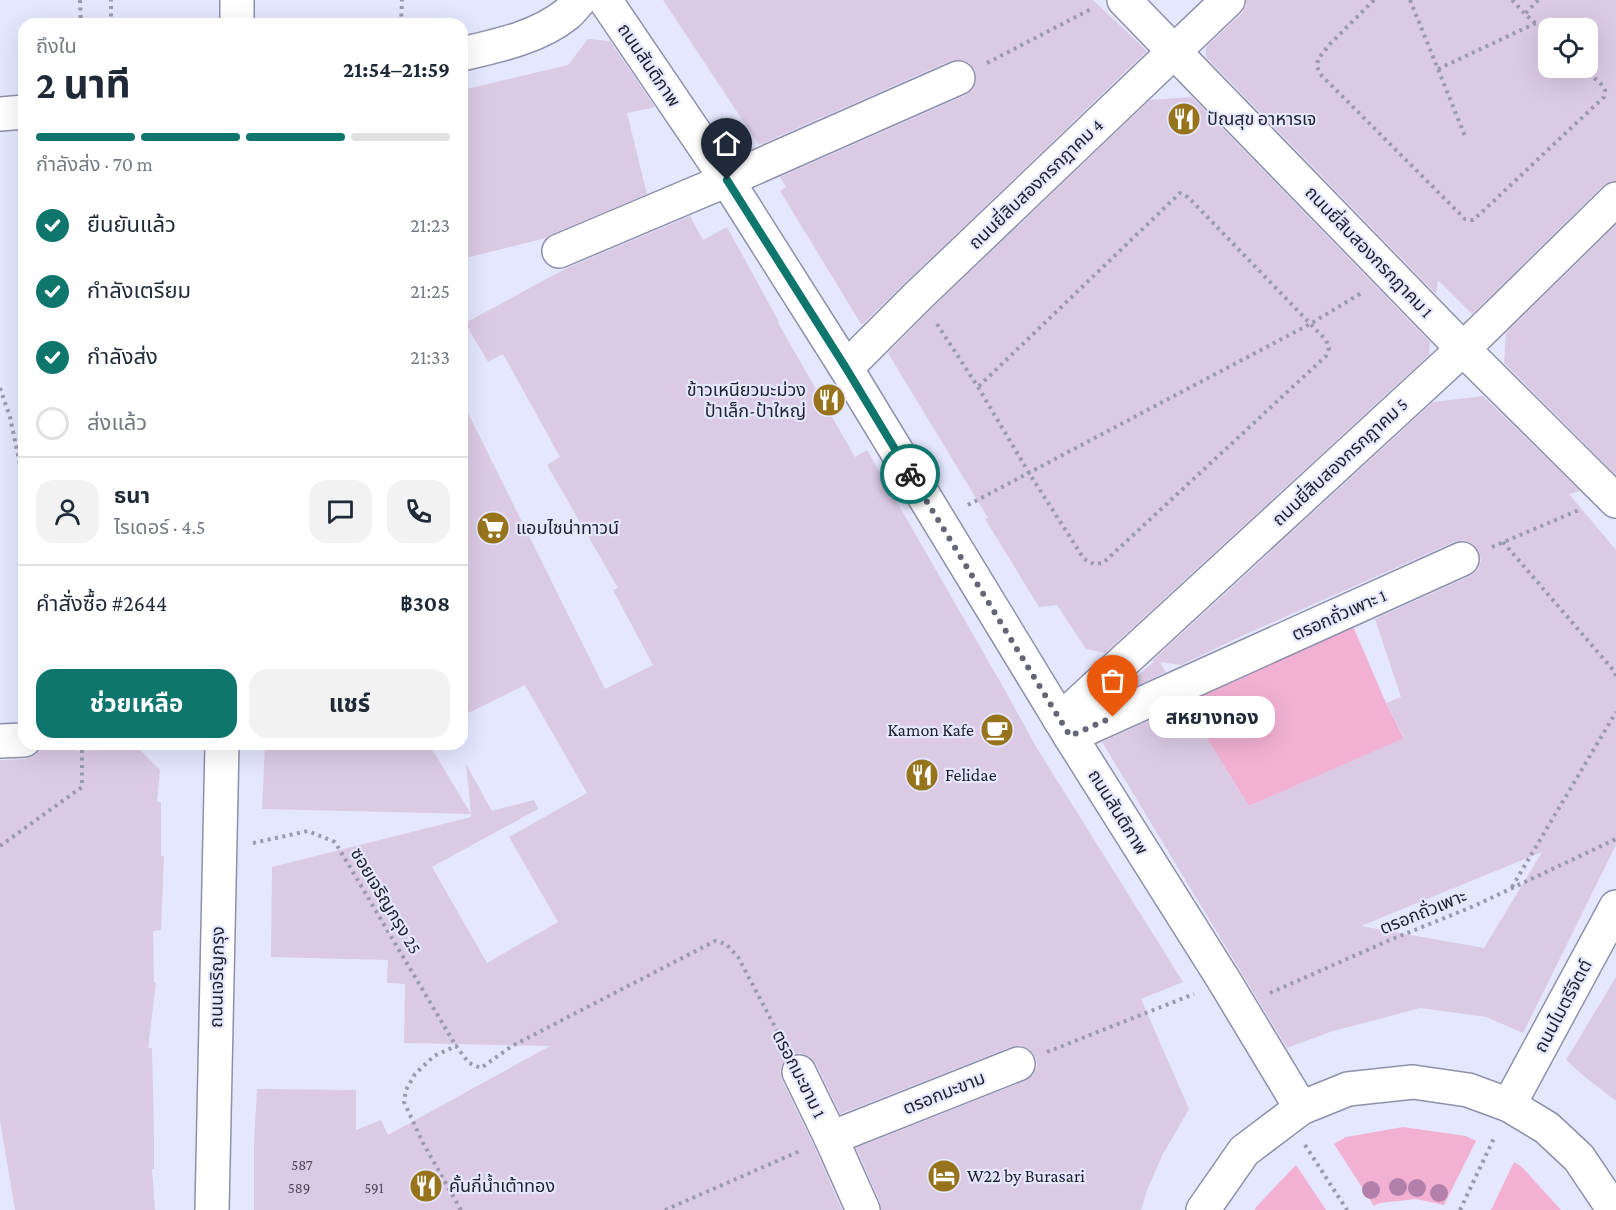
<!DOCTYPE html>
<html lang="th">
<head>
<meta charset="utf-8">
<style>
  :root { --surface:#fff; --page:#f2f2f3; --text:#1f2937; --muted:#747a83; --line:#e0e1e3; --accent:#0f766e }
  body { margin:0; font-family:"Crimson Pro","Noto Sans Thai",serif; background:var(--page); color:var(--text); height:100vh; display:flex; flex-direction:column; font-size:22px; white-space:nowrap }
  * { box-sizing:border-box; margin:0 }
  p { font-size:20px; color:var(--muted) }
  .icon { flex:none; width:33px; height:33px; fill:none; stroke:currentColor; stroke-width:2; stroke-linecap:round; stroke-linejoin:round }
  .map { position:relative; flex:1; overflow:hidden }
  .panel { position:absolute; left:18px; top:18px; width:450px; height:732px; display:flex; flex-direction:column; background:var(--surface); border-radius:18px; box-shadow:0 6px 24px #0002 }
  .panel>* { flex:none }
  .controls { position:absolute; left:1538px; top:18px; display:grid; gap:12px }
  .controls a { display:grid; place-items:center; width:60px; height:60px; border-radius:12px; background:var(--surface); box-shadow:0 6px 24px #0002; font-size:30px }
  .pin { position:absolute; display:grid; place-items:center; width:51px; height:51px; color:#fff; margin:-62px -26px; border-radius:50% 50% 50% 0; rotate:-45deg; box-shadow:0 0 6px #0007 }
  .pin .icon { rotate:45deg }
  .courier { position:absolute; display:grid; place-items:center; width:60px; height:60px; margin:-30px; border:4px solid #0f766e; border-radius:50%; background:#fff; color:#222; box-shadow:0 2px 8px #0007 }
  .bubble { position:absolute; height:42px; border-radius:18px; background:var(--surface); box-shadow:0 6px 24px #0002; font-size:20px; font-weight:700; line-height:42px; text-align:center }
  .headline em { font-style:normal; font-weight:700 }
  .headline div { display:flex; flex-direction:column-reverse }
  .headline { display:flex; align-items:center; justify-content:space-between; height:102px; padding:0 18px }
  h1 { font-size:39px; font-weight:700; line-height:45px }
  .bar { display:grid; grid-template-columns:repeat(4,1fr); gap:9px 6px; align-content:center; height:72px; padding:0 18px }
  .bar i { height:8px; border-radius:4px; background:var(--line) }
  .bar .on { background:var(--accent) }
  .bar p { grid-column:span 4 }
  .line { display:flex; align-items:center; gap:15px; padding:0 18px; border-top:2px solid var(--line) }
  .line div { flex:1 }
  .round { display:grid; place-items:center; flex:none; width:63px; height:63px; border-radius:18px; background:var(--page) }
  ol { padding:0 18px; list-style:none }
  li { display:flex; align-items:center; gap:18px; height:66px }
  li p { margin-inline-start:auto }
  li .icon { padding:6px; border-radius:50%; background:var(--accent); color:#fff; stroke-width:4 }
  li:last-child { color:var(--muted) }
  li i { width:33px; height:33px; border:3px solid var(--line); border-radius:50% }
  .cta { display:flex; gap:12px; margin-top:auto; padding:12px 18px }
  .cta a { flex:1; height:69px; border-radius:18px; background:var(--accent); color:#fff; font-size:24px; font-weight:700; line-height:69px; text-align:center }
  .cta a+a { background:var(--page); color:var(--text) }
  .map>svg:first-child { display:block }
  .green { fill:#f2b1d3 }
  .building { fill:#dbcae4; fill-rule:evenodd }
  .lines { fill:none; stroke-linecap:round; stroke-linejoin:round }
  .minor-casing { stroke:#8e90ab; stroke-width:36 }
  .major-casing { stroke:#8e90ab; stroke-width:36 }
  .path { stroke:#999aad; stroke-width:4; stroke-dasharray:3 4.5; stroke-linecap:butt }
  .minor { stroke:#fff; stroke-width:33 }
  .major { stroke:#fff; stroke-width:33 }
  .tree { fill:#b380ab }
  .done { stroke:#646675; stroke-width:6; stroke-dasharray:0 10.8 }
  .route { stroke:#0f766e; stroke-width:8 }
  .labels { text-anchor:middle; stroke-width:4.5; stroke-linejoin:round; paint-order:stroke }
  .number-label { font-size:15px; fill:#4e4a58 }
  .street-label { font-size:18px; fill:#1f202a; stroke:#e5e7ff }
  .poi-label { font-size:18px; fill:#1f202a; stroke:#e5e7ff; text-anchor:start }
</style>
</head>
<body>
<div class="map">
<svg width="1616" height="1210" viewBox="0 0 1616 1210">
  <rect width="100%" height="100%" fill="#e5e7ff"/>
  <!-- green -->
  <g class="green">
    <path d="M 1350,619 L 1386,703 L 1404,739 L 1249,806 L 1180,695 Z"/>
    <path d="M 1403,1127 L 1466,1136 L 1476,1141 L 1444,1205 L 1416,1199 L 1380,1203 L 1374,1206 L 1334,1144 L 1346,1137 Z"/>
    <path d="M 1514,1162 L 1522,1167 L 1561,1210 L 1491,1210 Z"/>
    <path d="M 1296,1165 L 1326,1210 L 1255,1210 L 1256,1207 Z"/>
  </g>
  <!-- building -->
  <g class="building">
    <path d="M 663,0 L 1093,0 L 1147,51 L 905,283 L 864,323 L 861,324 L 780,191 L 786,187 L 780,177 L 966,95 L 973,89 L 976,81 L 975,70 L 969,63 L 961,60 L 950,61 L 759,145 Z"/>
    <path d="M 1246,0 L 1616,0 L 1616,181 L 1611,181 L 1603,186 L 1472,314 L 1438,280 L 1436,294 L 1206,57 L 1206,47 L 1241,14 L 1246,6 ZM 1548,28 L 1587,28 L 1587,68 L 1548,68 Z"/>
    <path d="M 588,39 L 610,41 L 655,107 L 627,113 L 647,194 L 552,234 L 546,238 L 462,259 L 462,90 L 568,65 Z"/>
    <path d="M 1192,97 L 1430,342 L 1429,355 L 1105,653 L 1086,649 L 1057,605 L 1039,607 L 985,519 L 988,518 L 888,353 L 931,309 L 1150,100 Z"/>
    <path d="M 690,216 L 703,240 L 727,227 L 779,322 L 778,323 L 855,457 L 867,450 L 1002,685 L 1038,750 L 1183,982 L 1141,999 L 1189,1109 L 1163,1154 L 1147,1190 L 1141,1210 L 881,1210 L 880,1202 L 856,1148 L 1025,1081 L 1033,1075 L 1037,1066 L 1036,1058 L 1030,1050 L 1020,1045 L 1011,1047 L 840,1114 L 816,1064 L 810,1057 L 800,1053 L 790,1055 L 784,1061 L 780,1070 L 782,1080 L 814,1146 L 842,1210 L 254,1210 L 254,1143 L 257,1089 L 356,1090 L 356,1130 L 381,1120 L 388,1135 L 550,1046 L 404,1043 L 405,984 L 387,983 L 388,960 L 271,957 L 272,867 L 471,817 L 471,814 L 262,809 L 265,744 L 429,744 L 471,814 L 466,764 L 492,811 L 534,800 L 538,809 L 432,867 L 487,963 L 558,922 L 509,837 L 587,793 L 525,685 L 462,716 L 462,401 L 605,689 L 653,665 L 613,590 L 618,588 L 547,465 L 560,457 L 503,354 L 488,362 L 465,323 L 565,269 Z"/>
    <path d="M 1616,225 L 1616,475 L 1504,363 L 1506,333 Z"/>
    <path d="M 1483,396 L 1580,491 L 1569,494 L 1616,550 L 1616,845 L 1523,1033 L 1486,1017 L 1420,1008 L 1330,1032 L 1287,1048 L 1102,742 L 1186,704 L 1249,806 L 1404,738 L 1386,703 L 1401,697 L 1375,619 L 1470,576 L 1477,570 L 1481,561 L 1479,552 L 1473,544 L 1464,540 L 1454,542 L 1246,634 L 1181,665 L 1160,662 L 1166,672 L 1138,685 L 1132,680 L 1155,661 L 1152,661 L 1433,402 ZM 1542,852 L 1484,948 L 1361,926 Z"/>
    <path d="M 77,749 L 77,751 L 139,749 L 160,770 L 157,802 L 161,802 L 161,856 L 164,856 L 161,930 L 153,931 L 154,983 L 156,983 L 148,1048 L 152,1048 L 154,1134 L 154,1169 L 152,1169 L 155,1210 L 15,1210 L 0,1121 L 0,760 L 25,759 L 34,756 L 39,750 Z"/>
    <path d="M 1616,977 L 1616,1101 L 1585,1077 L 1566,1060 Z"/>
  </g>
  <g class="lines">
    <defs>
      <g id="minor">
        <path d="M 605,0 L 727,180 L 846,368 L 1070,736 L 1225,982 L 1301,1108"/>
        <path d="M 1124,0 L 1463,349 L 1616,501"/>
        <path d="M 462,54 C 497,46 539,37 567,14 C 572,10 576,4 580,0"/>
        <path d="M 0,114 L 24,112"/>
        <path d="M 559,251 L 727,180 L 958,78"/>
        <path d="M 846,368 L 918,296 L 1228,0"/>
        <path d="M 1060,720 L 1463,349 L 1616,199"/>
        <path d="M 1070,736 L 1462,559"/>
        <path d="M 0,741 L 24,740"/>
        <path d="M 799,1072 L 831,1138 L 863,1210"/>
        <path d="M 1509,1105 L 1616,907"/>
        <path d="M 831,1138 L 1018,1064"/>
        <path d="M 1203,1210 L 1244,1151 L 1301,1108 L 1348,1089 L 1413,1082 L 1468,1090 L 1509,1105 L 1547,1128 L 1579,1158 L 1614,1210"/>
      </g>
      <g id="major">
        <path d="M 237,24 L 237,0"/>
        <path d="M 212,1210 L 222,744"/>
      </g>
    </defs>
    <!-- minor casing -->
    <use href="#minor" class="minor-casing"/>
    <!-- major casing -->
    <use href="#major" class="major-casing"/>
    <!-- path -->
    <g class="path">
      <path d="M 80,0 L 81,24"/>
      <path d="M 1374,0 L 1330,44 L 1318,59 L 1317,67 L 1322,76 L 1465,219 L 1473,220 L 1482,212 L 1604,97 L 1605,90 L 1601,84 L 1583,68"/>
      <path d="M 1410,0 L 1465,136"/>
      <path d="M 1512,0 L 1525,14"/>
      <path d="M 1538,0 L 1525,14 L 1548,35"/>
      <path d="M 111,24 L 111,0"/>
      <path d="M 401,24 L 402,0"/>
      <path d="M 987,63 L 1093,8"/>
      <path d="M 1438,69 L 1536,23"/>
      <path d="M 937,324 L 978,387 L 1029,473 L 1084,559 L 1094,564 L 1103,563 L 1326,356 L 1329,348 L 1326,340 L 1188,197 L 1180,193 L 978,387"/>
      <path d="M 0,388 L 10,417 L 21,469 L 24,474"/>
      <path d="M 968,505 L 1310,324 L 1363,292"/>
      <path d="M 1503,542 L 1614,671 L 1616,676"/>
      <path d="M 1492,547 L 1579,510"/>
      <path d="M 253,843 L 308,831 L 335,842 L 456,1046"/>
      <path d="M 0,846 L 82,787 L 82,744"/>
      <path d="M 1512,887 L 1616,712"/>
      <path d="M 1270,993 L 1390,940 L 1474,906 L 1616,839"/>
      <path d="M 1047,1052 L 1194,994"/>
      <path d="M 1305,1145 L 1347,1210"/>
      <path d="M 461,1210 L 423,1143 L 404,1102 L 406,1090 L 415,1074 L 434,1056 L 456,1046 L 469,1063 L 481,1068 L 512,1046 L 715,941 L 726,944 L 738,957 L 784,1044"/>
      <path d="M 665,1210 L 800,1151"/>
      <path d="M 1460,1210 L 1495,1136"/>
    </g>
    <!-- minor -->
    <use href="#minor" class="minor"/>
    <!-- major -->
    <use href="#major" class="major"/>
  </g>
  <!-- trees -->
  <g class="tree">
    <circle cx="1398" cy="1187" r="9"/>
    <circle cx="1417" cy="1188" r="9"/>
    <circle cx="1371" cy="1190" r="9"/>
    <circle cx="1439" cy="1193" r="9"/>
  </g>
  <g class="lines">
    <!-- done -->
    <path class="done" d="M 910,474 L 1070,736 L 1113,717"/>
    <!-- route -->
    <path class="route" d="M 727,180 L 846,368 L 910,474"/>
  </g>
  <!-- icons -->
  <defs>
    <symbol id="restaurant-disc" viewBox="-11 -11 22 22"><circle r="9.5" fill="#97731c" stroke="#e5e7ff"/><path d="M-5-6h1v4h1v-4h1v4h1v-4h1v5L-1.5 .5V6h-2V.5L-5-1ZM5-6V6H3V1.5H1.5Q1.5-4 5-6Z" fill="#fff"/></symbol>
    <symbol id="supermarket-disc" viewBox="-11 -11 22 22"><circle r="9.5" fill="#97731c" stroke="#e5e7ff"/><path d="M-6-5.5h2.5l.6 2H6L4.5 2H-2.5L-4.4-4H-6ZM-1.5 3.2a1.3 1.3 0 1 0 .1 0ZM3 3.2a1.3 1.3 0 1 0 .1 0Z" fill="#fff"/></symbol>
    <symbol id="cafe-disc" viewBox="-11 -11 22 22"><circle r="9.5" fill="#97731c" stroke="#e5e7ff"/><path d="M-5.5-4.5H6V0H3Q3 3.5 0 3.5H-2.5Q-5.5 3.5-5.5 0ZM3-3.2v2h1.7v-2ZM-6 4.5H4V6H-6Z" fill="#fff"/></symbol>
    <symbol id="hotel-disc" viewBox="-11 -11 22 22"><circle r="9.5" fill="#97731c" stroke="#e5e7ff"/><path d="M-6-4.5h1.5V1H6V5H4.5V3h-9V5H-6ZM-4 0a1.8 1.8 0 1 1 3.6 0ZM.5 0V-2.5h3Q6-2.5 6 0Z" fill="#fff"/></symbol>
  </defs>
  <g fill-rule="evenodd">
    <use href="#restaurant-disc" x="1165" y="100" width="38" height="38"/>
    <use href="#restaurant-disc" x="810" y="381" width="38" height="38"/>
    <use href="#supermarket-disc" x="474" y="509" width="38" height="38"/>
    <use href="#cafe-disc" x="978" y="711" width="38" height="38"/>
    <use href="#restaurant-disc" x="903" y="756" width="38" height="38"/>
    <use href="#hotel-disc" x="925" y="1157" width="38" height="38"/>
    <use href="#restaurant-disc" x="407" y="1167" width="38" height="38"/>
  </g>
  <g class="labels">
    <!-- number labels -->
    <g class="number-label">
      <text x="302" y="1170">587</text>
      <text x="299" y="1193">589</text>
      <text x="374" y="1193">591</text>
    </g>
    <!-- street labels -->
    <g class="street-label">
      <text transform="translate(649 65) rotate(56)" y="6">ถนนสันติภาพ</text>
      <text transform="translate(1036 184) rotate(-44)" y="6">ถนนยี่สิบสองกรกฎาคม 4</text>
      <text transform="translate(1369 252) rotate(46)" y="6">ถนนยี่สิบสองกรกฎาคม 1</text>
      <text transform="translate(1340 462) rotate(-43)" y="6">ถนนยี่สิบสองกรกฎาคม 5</text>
      <text transform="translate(1339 615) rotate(-24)" y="6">ตรอกถั่วเพาะ 1</text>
      <text transform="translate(1118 812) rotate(58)" y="6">ถนนสันติภาพ</text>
      <text transform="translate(386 901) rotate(59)" y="6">ซอยเจริญกรุง 25</text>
      <text transform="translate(1423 912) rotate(-22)" y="6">ตรอกถั่วเพาะ</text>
      <text transform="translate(217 977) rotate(-89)" y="6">ถนนเจริญกรุง</text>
      <text transform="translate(1563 1006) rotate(-62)" y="6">ถนนไมตรีจิตต์</text>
      <text transform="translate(799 1074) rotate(63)" y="6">ตรอกมะขาม 1</text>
      <text transform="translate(944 1093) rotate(-22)" y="6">ตรอกมะขาม</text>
    </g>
    <!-- poi labels -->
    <g class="poi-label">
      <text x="1207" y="125">ปัณสุข อาหารเจ</text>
      <text x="806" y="396" text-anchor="end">ข้าวเหนียวมะม่วง<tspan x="806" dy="21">ป้าเล็ก-ป้าใหญ่</tspan></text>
      <text x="516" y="534">แอมไชน่าทาวน์</text>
      <text x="974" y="736" text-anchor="end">Kamon Kafe</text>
      <text x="945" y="781">Felidae</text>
      <text x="967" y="1182">W22 by Burasari</text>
      <text x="449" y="1192">คั้นกี่น้ำเต้าทอง</text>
    </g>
  </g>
</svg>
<div class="controls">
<a><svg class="icon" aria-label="locate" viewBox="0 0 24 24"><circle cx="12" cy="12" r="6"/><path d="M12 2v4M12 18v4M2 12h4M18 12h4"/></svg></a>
</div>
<div class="pin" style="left:1113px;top:717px;background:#ea580c"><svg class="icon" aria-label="bag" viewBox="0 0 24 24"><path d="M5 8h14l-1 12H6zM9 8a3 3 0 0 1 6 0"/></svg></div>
<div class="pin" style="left:727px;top:180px;background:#1f2937"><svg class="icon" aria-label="home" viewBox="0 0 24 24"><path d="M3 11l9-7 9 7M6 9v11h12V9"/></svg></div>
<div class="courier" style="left:910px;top:474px"><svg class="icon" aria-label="bike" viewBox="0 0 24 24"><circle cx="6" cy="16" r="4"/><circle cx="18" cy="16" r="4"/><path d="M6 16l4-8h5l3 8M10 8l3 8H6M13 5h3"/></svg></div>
<div class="bubble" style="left:1149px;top:696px;width:126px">สหยางทอง</div>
<section class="panel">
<div class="headline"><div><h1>2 นาที</h1><p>ถึงใน</p></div><em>21:54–21:59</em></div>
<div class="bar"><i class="on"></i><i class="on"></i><i class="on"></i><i></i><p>กำลังส่ง · 70 m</p></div>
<ol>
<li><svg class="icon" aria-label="check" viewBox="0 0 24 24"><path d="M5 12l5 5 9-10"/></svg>ยืนยันแล้ว<p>21:23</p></li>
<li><svg class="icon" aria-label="check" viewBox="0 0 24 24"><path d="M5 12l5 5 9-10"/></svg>กำลังเตรียม<p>21:25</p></li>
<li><svg class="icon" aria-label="check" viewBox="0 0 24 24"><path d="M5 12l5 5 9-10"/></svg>กำลังส่ง<p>21:33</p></li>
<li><i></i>ส่งแล้ว</li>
</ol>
<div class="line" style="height:108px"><a class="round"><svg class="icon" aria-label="person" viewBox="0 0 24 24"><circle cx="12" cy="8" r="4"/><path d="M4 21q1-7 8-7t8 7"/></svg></a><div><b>ธนา</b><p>ไรเดอร์ · 4.5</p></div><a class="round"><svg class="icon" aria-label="chat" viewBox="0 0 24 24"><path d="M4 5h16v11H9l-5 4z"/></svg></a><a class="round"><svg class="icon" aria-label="phone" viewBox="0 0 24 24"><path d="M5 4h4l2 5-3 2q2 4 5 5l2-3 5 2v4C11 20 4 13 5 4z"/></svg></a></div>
<div class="line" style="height:78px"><div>คำสั่งซื้อ #2644</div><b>฿308</b></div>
<div class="cta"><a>ช่วยเหลือ</a><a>แชร์</a></div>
</section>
</div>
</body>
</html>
